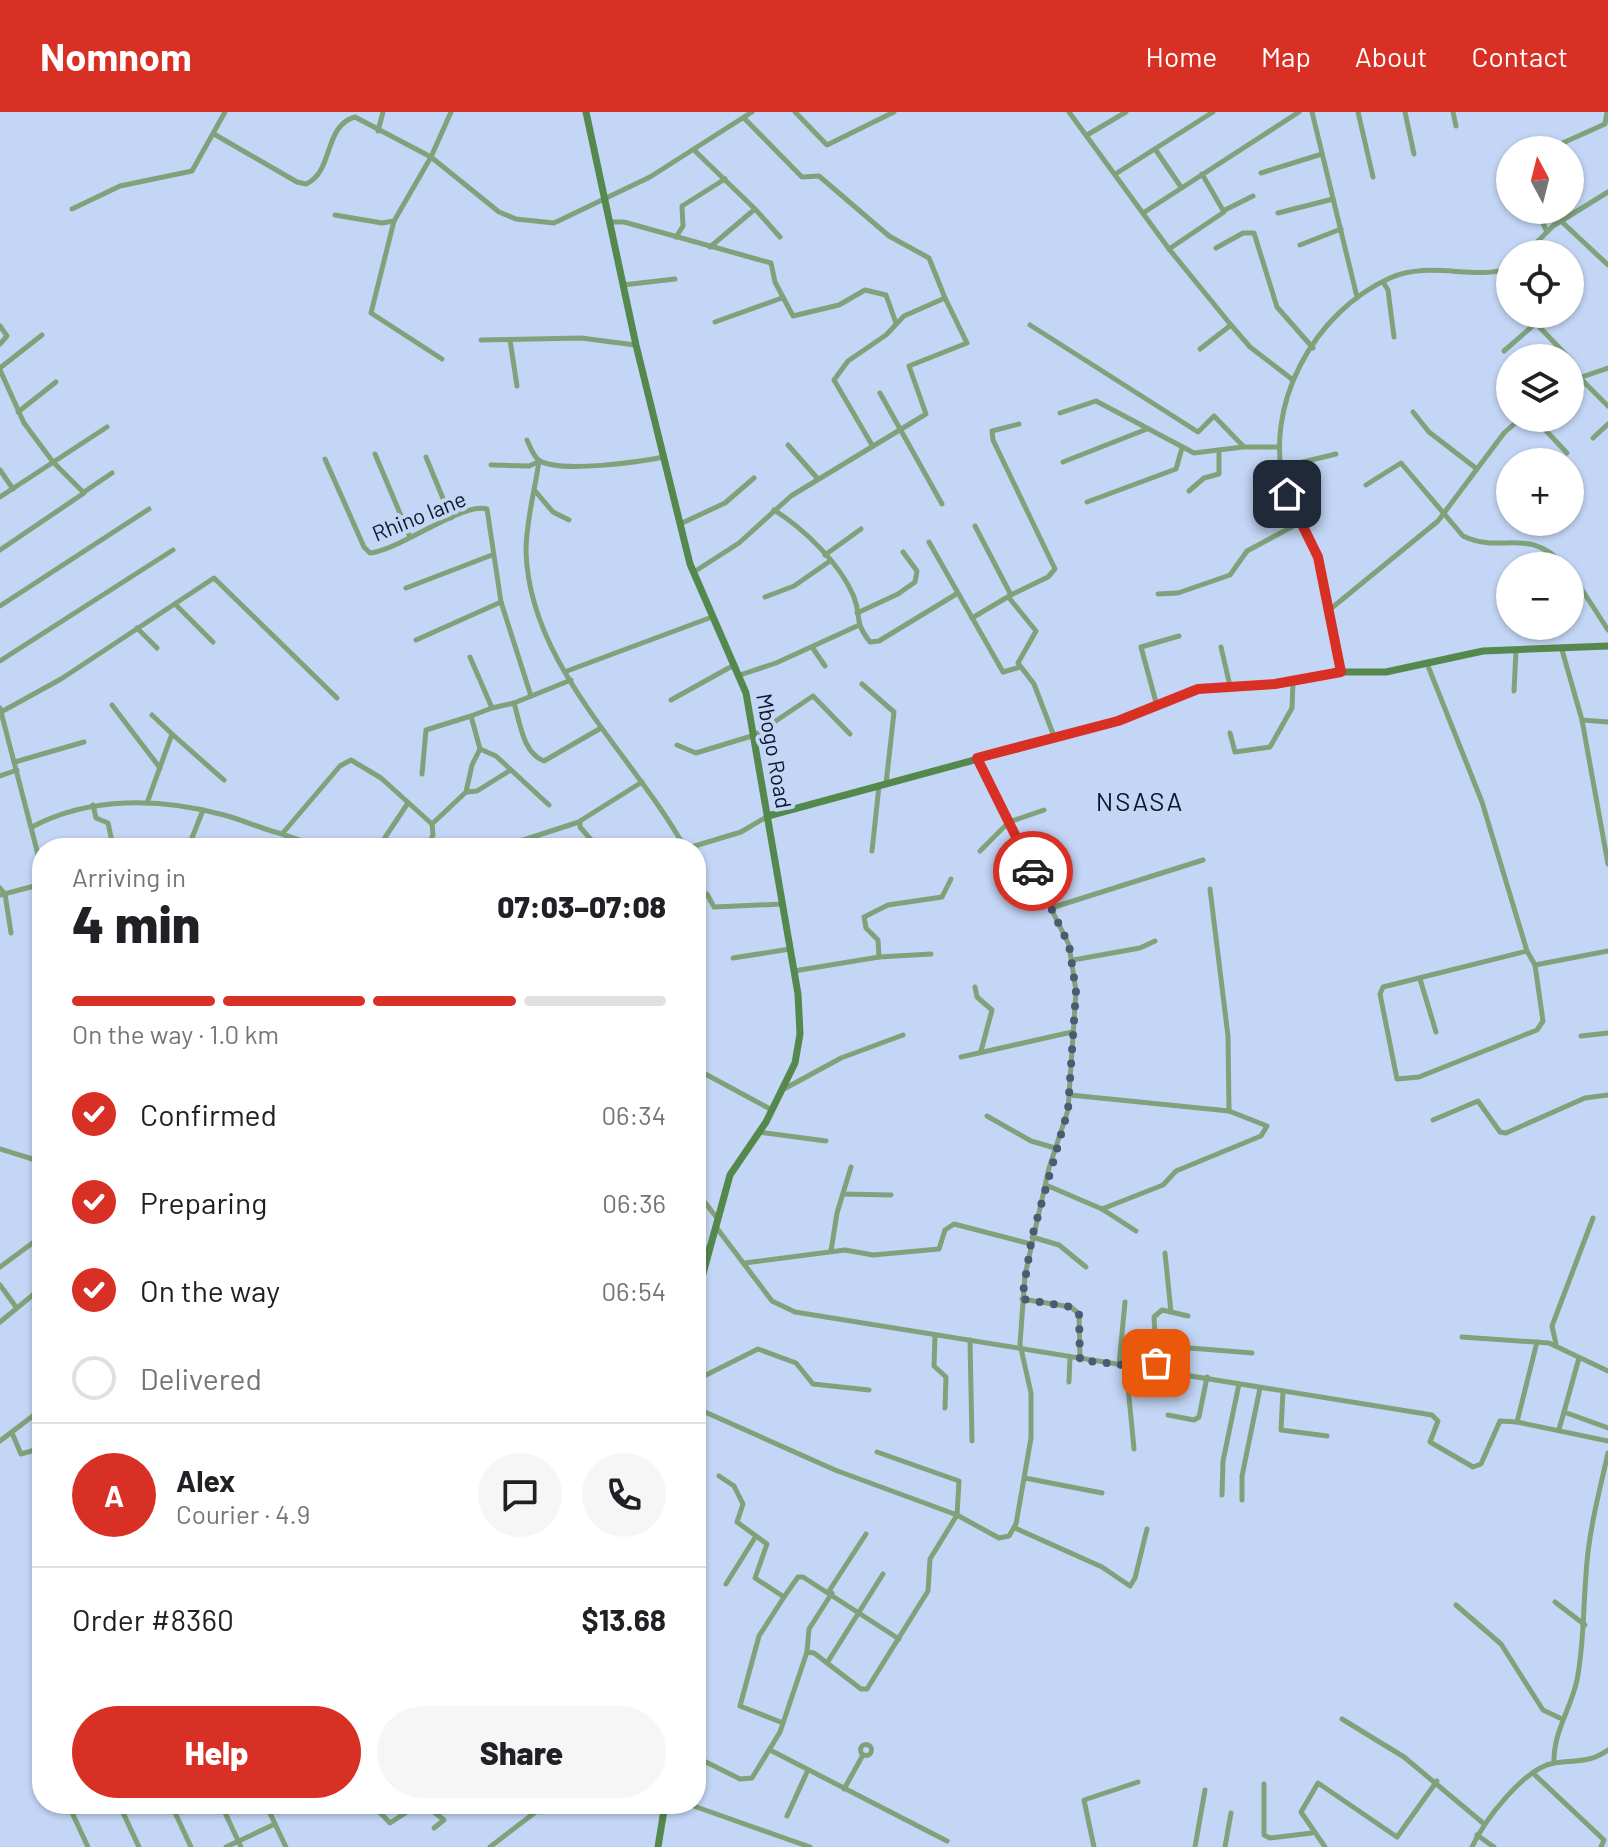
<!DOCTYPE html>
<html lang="en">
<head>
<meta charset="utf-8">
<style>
  :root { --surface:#fff; --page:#f6f6f6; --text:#202124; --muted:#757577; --line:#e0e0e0; --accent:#d93025 }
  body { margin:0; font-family:Barlow,sans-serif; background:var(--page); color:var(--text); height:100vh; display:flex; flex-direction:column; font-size:30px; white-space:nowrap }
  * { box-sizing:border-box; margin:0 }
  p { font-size:26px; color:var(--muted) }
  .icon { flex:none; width:44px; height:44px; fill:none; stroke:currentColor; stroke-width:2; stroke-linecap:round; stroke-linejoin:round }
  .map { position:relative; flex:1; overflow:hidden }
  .sheet { position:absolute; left:32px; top:726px; width:674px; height:976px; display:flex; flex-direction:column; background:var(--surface); border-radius:32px; box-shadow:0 2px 6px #0004 }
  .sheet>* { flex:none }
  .needle { width:52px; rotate:353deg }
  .controls { position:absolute; left:1496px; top:24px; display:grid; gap:16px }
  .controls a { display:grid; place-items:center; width:88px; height:88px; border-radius:50%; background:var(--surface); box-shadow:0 2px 6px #0004; font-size:40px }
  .pin { position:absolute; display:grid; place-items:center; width:68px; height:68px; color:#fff; margin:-34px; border-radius:16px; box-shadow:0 4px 12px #0006 }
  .courier { position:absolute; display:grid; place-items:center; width:80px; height:80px; margin:-40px; border:6px solid #d93025; border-radius:50%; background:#fff; color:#222; box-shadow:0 2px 10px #0007 }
  .overview em { font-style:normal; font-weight:800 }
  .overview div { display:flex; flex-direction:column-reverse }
  .overview { display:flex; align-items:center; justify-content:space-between; height:136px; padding:0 40px }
  h1 { font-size:52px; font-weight:800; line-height:60px }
  .bar { display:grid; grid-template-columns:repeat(4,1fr); gap:12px 8px; align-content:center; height:96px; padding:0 40px }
  .bar i { height:10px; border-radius:6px; background:var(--line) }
  .bar .on { background:var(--accent) }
  .bar p { grid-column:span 4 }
  .line { display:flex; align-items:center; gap:20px; padding:0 40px; border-top:2px solid var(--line) }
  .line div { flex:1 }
  .round { display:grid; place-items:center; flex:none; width:84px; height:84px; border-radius:42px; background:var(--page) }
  ol { padding:0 40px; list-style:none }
  li { display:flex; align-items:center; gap:24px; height:88px }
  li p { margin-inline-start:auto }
  li .icon { padding:8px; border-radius:50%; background:var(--accent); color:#fff; stroke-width:4 }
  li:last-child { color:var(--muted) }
  li i { width:44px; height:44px; border:4px solid var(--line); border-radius:50% }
  .cta { display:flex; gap:16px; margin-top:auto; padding:16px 40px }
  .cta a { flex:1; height:92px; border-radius:48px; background:var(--accent); color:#fff; font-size:32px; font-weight:800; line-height:92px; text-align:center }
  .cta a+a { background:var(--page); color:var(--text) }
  header { display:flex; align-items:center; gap:48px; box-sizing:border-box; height:112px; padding:0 40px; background:var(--accent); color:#fff }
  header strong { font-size:38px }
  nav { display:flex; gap:44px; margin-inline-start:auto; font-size:28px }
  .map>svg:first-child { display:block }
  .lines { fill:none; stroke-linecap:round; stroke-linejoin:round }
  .street { stroke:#80a27b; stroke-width:5 }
  .secondary { stroke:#55884d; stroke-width:7 }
  .done { stroke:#4d5a71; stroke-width:8; stroke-dasharray:0 14.4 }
  .route { stroke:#d93025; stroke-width:10 }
  .labels { text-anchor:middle; stroke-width:8; stroke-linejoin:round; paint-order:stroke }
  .street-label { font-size:22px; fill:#0d172a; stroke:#c4d6f6 }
  .quarter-label { font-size:26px; letter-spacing:2px; fill:#0d172a; stroke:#c4d6f6 }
</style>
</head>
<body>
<header>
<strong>Nomnom</strong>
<nav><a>Home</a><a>Map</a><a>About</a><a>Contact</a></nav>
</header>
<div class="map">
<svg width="1608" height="1735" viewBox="0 0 1608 1735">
  <rect width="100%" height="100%" fill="#c4d6f6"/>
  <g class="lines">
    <!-- street -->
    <g class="street">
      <path d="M 795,0 L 827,33 L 894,0"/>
      <path d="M 1069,0 L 1169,137 L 1231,213 L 1250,235 L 1293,268"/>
      <path d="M 1312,0 L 1357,185"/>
      <path d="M 1358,0 L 1373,65"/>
      <path d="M 1405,0 L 1414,42"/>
      <path d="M 1453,0 L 1456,14"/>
      <path d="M 744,6 L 802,65 L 819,64 L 889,124 L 929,146 L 945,186 L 904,204 L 886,223 L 848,249 L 834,268 L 872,333"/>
      <path d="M 378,19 L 383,0"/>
      <path d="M 214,22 L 297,70 L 306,72 C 334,60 323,14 355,5 L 431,45 L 499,100 L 516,107 L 554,111 L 650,65 L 752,0"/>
      <path d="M 1087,23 L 1126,0"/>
      <path d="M 1155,37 L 1181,75"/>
      <path d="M 694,38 L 755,97 L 710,135"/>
      <path d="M 1547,38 L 1605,12 L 1607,0"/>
      <path d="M 1117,61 L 1213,0"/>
      <path d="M 1261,61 L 1322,42"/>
      <path d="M 72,97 L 120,74 L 192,59 L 225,0"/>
      <path d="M 756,98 L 780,125"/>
      <path d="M 1225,98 L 1253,84"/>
      <path d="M 1537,98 L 1547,120"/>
      <path d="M 1143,101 L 1299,0"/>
      <path d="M 1278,101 L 1333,87"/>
      <path d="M 335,103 L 382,111 L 394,109 L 431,45 L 451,0"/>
      <path d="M 394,109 L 371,201 L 442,247"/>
      <path d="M 1561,109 L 1608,153"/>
      <path d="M 610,110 L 624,110 L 771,151 L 775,170 L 793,204 L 839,193 L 865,178 L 886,183 L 896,211"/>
      <path d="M 676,125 L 683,114 L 682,94 L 725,67"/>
      <path d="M 1300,133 L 1341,117"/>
      <path d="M 1216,136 L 1243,121 L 1254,121 L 1277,195 L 1313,236"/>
      <path d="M 1169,137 L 1224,100 L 1202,62"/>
      <path d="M 1525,142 L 1553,114 L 1608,80"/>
      <path d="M 1383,170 L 1388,178 L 1394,225"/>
      <path d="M 623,173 L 675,167"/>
      <path d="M 1527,202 L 1569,246"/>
      <path d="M 715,210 L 782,186"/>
      <path d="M 1030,213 L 1198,320 L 1214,304 L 1244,335 L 1279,335"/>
      <path d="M 0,214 L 7,224 L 0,232"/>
      <path d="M 481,228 L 581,226 L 635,233"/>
      <path d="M 510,228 L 517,274"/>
      <path d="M 1200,237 L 1231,213"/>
      <path d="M 1504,239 L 1536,211"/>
      <path d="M 1570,247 L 1579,265 L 1608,294"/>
      <path d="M 0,256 L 42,223"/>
      <path d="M 0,258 L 24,311 L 53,350 L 84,381 L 0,438"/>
      <path d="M 1570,269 L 1608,256"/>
      <path d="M 880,281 L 942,392"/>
      <path d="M 18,300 L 56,270"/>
      <path d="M 1413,300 L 1429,320 L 1477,357"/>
      <path d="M 1060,301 L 1096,289 L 1194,341 L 1243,335"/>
      <path d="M 1534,306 L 1567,341"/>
      <path d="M 1593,326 L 1608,312"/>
      <path d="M 527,328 C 530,334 533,345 540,349 C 562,361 639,350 664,345"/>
      <path d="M 788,333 L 818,367"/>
      <path d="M 375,342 L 410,425"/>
      <path d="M 426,345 L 451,406"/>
      <path d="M 325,347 L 364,435 L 370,441 C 400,438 462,390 487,397 L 501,490 L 531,584"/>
      <path d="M 539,349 C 535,378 526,409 526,439 C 529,554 633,642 685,736"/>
      <path d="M 1063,350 L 1147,317"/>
      <path d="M 491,353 L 529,354 L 538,350"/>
      <path d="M 1282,355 L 1336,342"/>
      <path d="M 0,358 L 13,377"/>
      <path d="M 1366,373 L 1401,351 L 1463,424 C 1502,443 1528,413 1565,454"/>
      <path d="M 1189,379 L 1204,366 L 1219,362 L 1219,340"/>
      <path d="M 84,380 L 112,361"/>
      <path d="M 536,380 L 553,400 L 569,408"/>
      <path d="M 0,385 L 107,315"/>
      <path d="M 1087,390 L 1176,357 L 1182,336"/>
      <path d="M 774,398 C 804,417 840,451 854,485 C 862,506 853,508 870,530 L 879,529 L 958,481"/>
      <path d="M 680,412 L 725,391 L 754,366"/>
      <path d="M 929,430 L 1003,560 L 1020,555"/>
      <path d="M 825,443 L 861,417"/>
      <path d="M 1570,459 L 1608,518"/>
      <path d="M 694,460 L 739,431 L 791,384 L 926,302 L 909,254 L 967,231 L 945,186"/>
      <path d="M 406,476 L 492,443"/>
      <path d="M 1158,482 L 1178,481 L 1230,463 L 1247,439 L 1301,410"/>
      <path d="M 1011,483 L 1048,465 L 1055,457 L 993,328 L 992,319 L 1019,312"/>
      <path d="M 765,485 L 794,474 L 830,449"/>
      <path d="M 1010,487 L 1036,519 L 1018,551 L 1034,572 L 1055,627"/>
      <path d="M 175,492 L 213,530"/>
      <path d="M 0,494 L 149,397"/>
      <path d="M 1328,499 L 1438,409 L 1504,321 L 1521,306"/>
      <path d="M 857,501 L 898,482 L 915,470 L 917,459 L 903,440"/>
      <path d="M 972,506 L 1011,483 L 975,414"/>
      <path d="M 137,516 L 157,536"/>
      <path d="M 416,528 L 501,490"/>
      <path d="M 812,535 L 825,554"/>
      <path d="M 1221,535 L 1230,574"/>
      <path d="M 1562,538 L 1582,608 L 1608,752"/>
      <path d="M 470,545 L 492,596 L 514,591 L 571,568"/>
      <path d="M 0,549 L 173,438"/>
      <path d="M 1428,554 L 1482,690 L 1527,839 L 1535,853 L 1543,909 L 1537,918 L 1419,965 L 1397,967 L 1380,882 L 1383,875 L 1527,839"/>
      <path d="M 567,559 L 712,505"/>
      <path d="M 1341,560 C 1333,521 1329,479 1317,441 C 1310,418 1291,399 1285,376 C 1262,294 1314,200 1390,166 C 1430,148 1474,169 1510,156"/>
      <path d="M 740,563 L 776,551 L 857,514"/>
      <path d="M 862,572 L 894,600 L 886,672"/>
      <path d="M 1514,579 L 1516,538"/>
      <path d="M 671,588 L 734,553"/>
      <path d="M 514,591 C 520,611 523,641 544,649 L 601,616"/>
      <path d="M 112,593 L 160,656"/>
      <path d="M 1157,594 L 1141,535 L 1179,524"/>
      <path d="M 0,596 L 42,758"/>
      <path d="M 1,600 L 61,567 L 214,466 L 337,586"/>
      <path d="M 1582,608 L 1608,610"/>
      <path d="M 1230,621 L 1235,640 L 1270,635 L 1292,596 L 1293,569"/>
      <path d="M 172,622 L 224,668"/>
      <path d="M 677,633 L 696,641 L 755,623 L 813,584 L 850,622"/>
      <path d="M 480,637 L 496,644 L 549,693"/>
      <path d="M 15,650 L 84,630"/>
      <path d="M 422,662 L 426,618 L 471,604"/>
      <path d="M 0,664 L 17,658"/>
      <path d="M 467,680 L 477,679 L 509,659"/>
      <path d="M 147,691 L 172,622 L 152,603"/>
      <path d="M 93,693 L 96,706 L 108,711 L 113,734"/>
      <path d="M 432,712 L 466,680 L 472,653 L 480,637 L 471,604 L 492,596"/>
      <path d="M 32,715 C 90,684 161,686 224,703 C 243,708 262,717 282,722 L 340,654 L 351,648 L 381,666 L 432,712 L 433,723 L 427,736"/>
      <path d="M 282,722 L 324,736"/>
      <path d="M 517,730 L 579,710"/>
      <path d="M 188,736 L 203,698"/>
      <path d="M 283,736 L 287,724"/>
      <path d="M 378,736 L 408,691"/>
      <path d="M 593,736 L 593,730 L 580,715 L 580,709 L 642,670"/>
      <path d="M 688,736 L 741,720 L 768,704"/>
      <path d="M 872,739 L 879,674"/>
      <path d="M 980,739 L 1009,710 L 1044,698"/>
      <path d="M 0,776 L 5,782 L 11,821"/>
      <path d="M 1210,777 L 1228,924 L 1229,999"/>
      <path d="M 707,782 L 714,795 L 782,792"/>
      <path d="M 0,783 L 42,772"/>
      <path d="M 1051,796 L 1203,748"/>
      <path d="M 42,831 L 37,861 L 42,910"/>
      <path d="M 879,845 L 878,828 L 866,816 L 864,805 L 888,793 L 942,785 L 951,767"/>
      <path d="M 733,846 L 790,837"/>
      <path d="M 1073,848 L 1140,836 L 1155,829"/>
      <path d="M 1535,853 L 1608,839"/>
      <path d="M 794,859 L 879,845 L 931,842"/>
      <path d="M 1420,867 L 1436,920"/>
      <path d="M 975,875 L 977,885 L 992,898 L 981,939"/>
      <path d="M 1581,924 L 1608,921"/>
      <path d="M 961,945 L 1072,920"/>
      <path d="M 696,957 L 772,998"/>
      <path d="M 784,977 L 841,946 L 903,923"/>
      <path d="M 1070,983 L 1229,999 L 1267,1014 L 1261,1024 L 1176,1059 L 1163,1073 L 1102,1097"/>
      <path d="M 987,1004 L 1031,1029 L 1055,1036"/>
      <path d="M 1433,1008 L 1478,989 L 1500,1020 L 1506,1021 L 1585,986 L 1608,983"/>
      <path d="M 759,1020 L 826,1029"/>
      <path d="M 0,1037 L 42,1050"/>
      <path d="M 1046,1073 L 1102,1097 L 1136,1119"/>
      <path d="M 696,1079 L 717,1106"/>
      <path d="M 843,1082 L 891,1083"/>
      <path d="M 716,1115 L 772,1189 L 795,1200 L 1432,1303 L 1438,1309 L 1430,1330 L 1473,1355 L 1481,1352 L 1500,1309 L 1517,1310 L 1537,1230"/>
      <path d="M 1032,1125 L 1059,1133 L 1086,1155"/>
      <path d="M 696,1134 L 710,1137"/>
      <path d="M 831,1139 L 837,1101 L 851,1055"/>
      <path d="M 745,1151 L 845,1138 L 873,1143 L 939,1137 L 945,1118 L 954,1112 L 1031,1132"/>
      <path d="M 0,1155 L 42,1124"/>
      <path d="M 696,1155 L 705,1157"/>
      <path d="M 0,1173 L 16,1195"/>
      <path d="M 1022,1187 L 1071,1195 L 1079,1202 L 1080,1248"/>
      <path d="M 1171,1200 L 1188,1204"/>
      <path d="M 0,1210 L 34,1182"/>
      <path d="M 935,1224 L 934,1254 L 946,1265 L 945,1296"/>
      <path d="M 1462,1225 L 1549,1231 L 1608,1259"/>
      <path d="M 970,1228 L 972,1329"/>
      <path d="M 1556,1232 L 1552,1214 L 1593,1106"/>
      <path d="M 1157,1238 L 1165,1234 L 1252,1241"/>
      <path d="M 1579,1246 L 1564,1300 L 1608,1316"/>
      <path d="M 1119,1253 L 1125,1190"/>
      <path d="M 1126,1254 L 1134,1337"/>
      <path d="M 1157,1257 L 1154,1205 L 1162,1198 L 1171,1200 L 1165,1141"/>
      <path d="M 696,1268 L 758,1237 L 796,1251 L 813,1272 L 869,1278"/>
      <path d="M 1069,1270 L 1070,1246"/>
      <path d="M 1283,1279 L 1281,1318 L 1327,1324"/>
      <path d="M 696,1296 L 835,1358 L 957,1403 L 959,1369 L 877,1340"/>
      <path d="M 1168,1303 L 1194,1308 L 1199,1305 L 1207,1265"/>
      <path d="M 1517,1310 L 1608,1329"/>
      <path d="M 1559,1317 L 1564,1300"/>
      <path d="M 12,1321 L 21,1342 L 42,1336"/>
      <path d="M 0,1329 L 42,1297"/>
      <path d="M 719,1364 L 734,1374 L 743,1392 L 737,1410 L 767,1432 L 755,1466 L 784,1485 L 798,1465 L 803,1465 L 899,1527"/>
      <path d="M 1025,1366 L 1102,1381"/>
      <path d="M 1222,1383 L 1223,1349 L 1239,1272"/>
      <path d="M 1242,1388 L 1242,1364 L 1260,1276"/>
      <path d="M 1015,1416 L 1102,1455 L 1130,1474 L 1135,1466 L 1147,1417"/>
      <path d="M 726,1472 L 756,1424"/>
      <path d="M 39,1475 L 42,1475"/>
      <path d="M 829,1479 L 866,1422"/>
      <path d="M 1555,1490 L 1585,1513"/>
      <path d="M 1456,1493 L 1501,1532 L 1543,1598 L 1562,1607"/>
      <path d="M 807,1540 L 809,1517 L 832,1481"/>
      <path d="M 827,1551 L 883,1462"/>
      <path d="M 1342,1607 L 1404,1645 L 1483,1711"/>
      <path d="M 783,1611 L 740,1594 L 759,1524 L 784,1485"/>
      <circle cx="866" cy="1638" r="5.5"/>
      <path d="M 772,1639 L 947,1729"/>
      <path d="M 696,1645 L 740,1667 L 752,1666 L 780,1620 L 807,1540 L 814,1541 L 861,1577 L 867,1577 L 928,1479 L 930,1447 L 957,1403 L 999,1426 L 1009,1424 L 1016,1412 L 1031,1326 L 1031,1281 L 1020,1232 L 1025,1163 L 1049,1056 L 1068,998 L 1076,879 L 1069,833 L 977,646"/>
      <path d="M 1554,1651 C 1553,1620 1571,1597 1577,1568 C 1584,1533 1583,1498 1586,1463 C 1588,1422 1599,1381 1608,1341"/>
      <path d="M 1535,1663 L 1604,1728 L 1601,1735"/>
      <path d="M 1264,1672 L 1264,1723 L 1270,1726 L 1312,1721"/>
      <path d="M 844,1677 L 863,1643"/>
      <path d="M 68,1692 L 88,1735"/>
      <path d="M 119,1692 L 139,1735"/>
      <path d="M 171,1692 L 191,1735"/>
      <path d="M 221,1692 L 241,1735"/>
      <path d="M 372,1692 L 390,1711 L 419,1692"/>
      <path d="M 424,1692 L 444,1708 L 434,1716"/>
      <path d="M 688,1692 L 810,1735"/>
      <path d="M 787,1704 L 808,1658"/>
      <path d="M 275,1712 L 286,1735"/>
      <path d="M 1477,1723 L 1494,1735"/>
      <path d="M 226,1735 L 275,1712 L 266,1692"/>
      <path d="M 490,1735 L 546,1692"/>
      <path d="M 1094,1735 L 1084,1688 L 1138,1670"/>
      <path d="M 1195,1735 L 1205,1678"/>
      <path d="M 1225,1735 L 1231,1701"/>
      <path d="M 1325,1735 L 1301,1700 L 1318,1671 L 1397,1725 L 1437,1669"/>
      <path d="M 1472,1735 C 1484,1709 1524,1656 1554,1651 C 1575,1648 1590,1651 1608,1638"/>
    </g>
    <!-- secondary -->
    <g class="secondary">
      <path d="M 586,0 L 636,233 L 690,452 L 746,581 L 798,882 L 800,922 L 795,951 L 766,1010 L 730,1063 L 696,1187"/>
      <path d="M 768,704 L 1118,609 L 1198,577 L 1275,572 L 1335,560 L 1386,560 L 1483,539 L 1608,534"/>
      <path d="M 658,1735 L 665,1692"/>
    </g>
  </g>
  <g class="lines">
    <!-- done -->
    <path class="done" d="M 1033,759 L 1069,833 L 1076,879 L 1068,998 L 1032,1125 L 1022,1187 L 1071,1195 L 1079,1202 L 1080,1248 L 1157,1257 L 1156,1251"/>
    <!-- route -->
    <path class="route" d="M 1033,759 L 977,646 L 1118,609 L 1198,577 L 1275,572 L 1341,560 L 1318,445 L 1287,382"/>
  </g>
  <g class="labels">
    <!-- street labels -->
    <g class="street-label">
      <text transform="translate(419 404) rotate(-22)" y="8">Rhino lane</text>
      <text transform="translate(774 639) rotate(80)" y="8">Mbogo Road</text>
    </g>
    <!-- quarter labels -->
    <g class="quarter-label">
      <text x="1140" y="699">NSASA</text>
    </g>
  </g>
</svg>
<div class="controls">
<a><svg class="needle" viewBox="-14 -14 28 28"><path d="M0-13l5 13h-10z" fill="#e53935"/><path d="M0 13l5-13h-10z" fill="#757577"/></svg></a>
<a><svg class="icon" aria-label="locate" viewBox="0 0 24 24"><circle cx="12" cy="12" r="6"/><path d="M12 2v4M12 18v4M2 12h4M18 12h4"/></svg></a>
<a><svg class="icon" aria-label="layers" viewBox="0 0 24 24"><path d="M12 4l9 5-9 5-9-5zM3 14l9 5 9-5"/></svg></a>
<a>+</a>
<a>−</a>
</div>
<div class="pin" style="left:1156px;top:1251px;background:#ea580c"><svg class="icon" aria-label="bag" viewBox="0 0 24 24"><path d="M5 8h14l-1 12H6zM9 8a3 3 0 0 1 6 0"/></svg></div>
<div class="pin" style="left:1287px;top:382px;background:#1f2937"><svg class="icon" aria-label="home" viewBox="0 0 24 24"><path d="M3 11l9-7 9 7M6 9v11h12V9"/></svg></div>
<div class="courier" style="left:1033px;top:759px"><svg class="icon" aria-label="car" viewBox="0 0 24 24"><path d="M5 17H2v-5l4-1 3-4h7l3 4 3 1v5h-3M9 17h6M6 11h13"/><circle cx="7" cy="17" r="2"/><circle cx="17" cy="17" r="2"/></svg></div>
<section class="sheet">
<div class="overview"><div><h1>4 min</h1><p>Arriving in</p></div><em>07:03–07:08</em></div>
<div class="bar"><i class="on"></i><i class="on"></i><i class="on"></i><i></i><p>On the way · 1.0 km</p></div>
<ol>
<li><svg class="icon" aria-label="check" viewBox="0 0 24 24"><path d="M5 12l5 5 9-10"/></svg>Confirmed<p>06:34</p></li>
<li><svg class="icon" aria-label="check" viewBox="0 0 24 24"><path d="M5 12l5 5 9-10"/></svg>Preparing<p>06:36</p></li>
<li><svg class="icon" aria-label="check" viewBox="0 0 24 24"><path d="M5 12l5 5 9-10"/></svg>On the way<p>06:54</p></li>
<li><i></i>Delivered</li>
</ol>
<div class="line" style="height:144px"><b class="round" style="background:var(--accent);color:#fff">A</b><div><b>Alex</b><p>Courier · 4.9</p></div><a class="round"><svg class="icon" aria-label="chat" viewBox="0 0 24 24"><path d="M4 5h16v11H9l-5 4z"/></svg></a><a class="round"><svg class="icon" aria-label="phone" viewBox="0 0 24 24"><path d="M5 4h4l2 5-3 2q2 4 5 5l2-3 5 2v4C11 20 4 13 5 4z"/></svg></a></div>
<div class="line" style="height:104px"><div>Order #8360</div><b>$13.68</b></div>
<div class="cta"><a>Help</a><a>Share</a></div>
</section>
</div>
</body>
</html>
